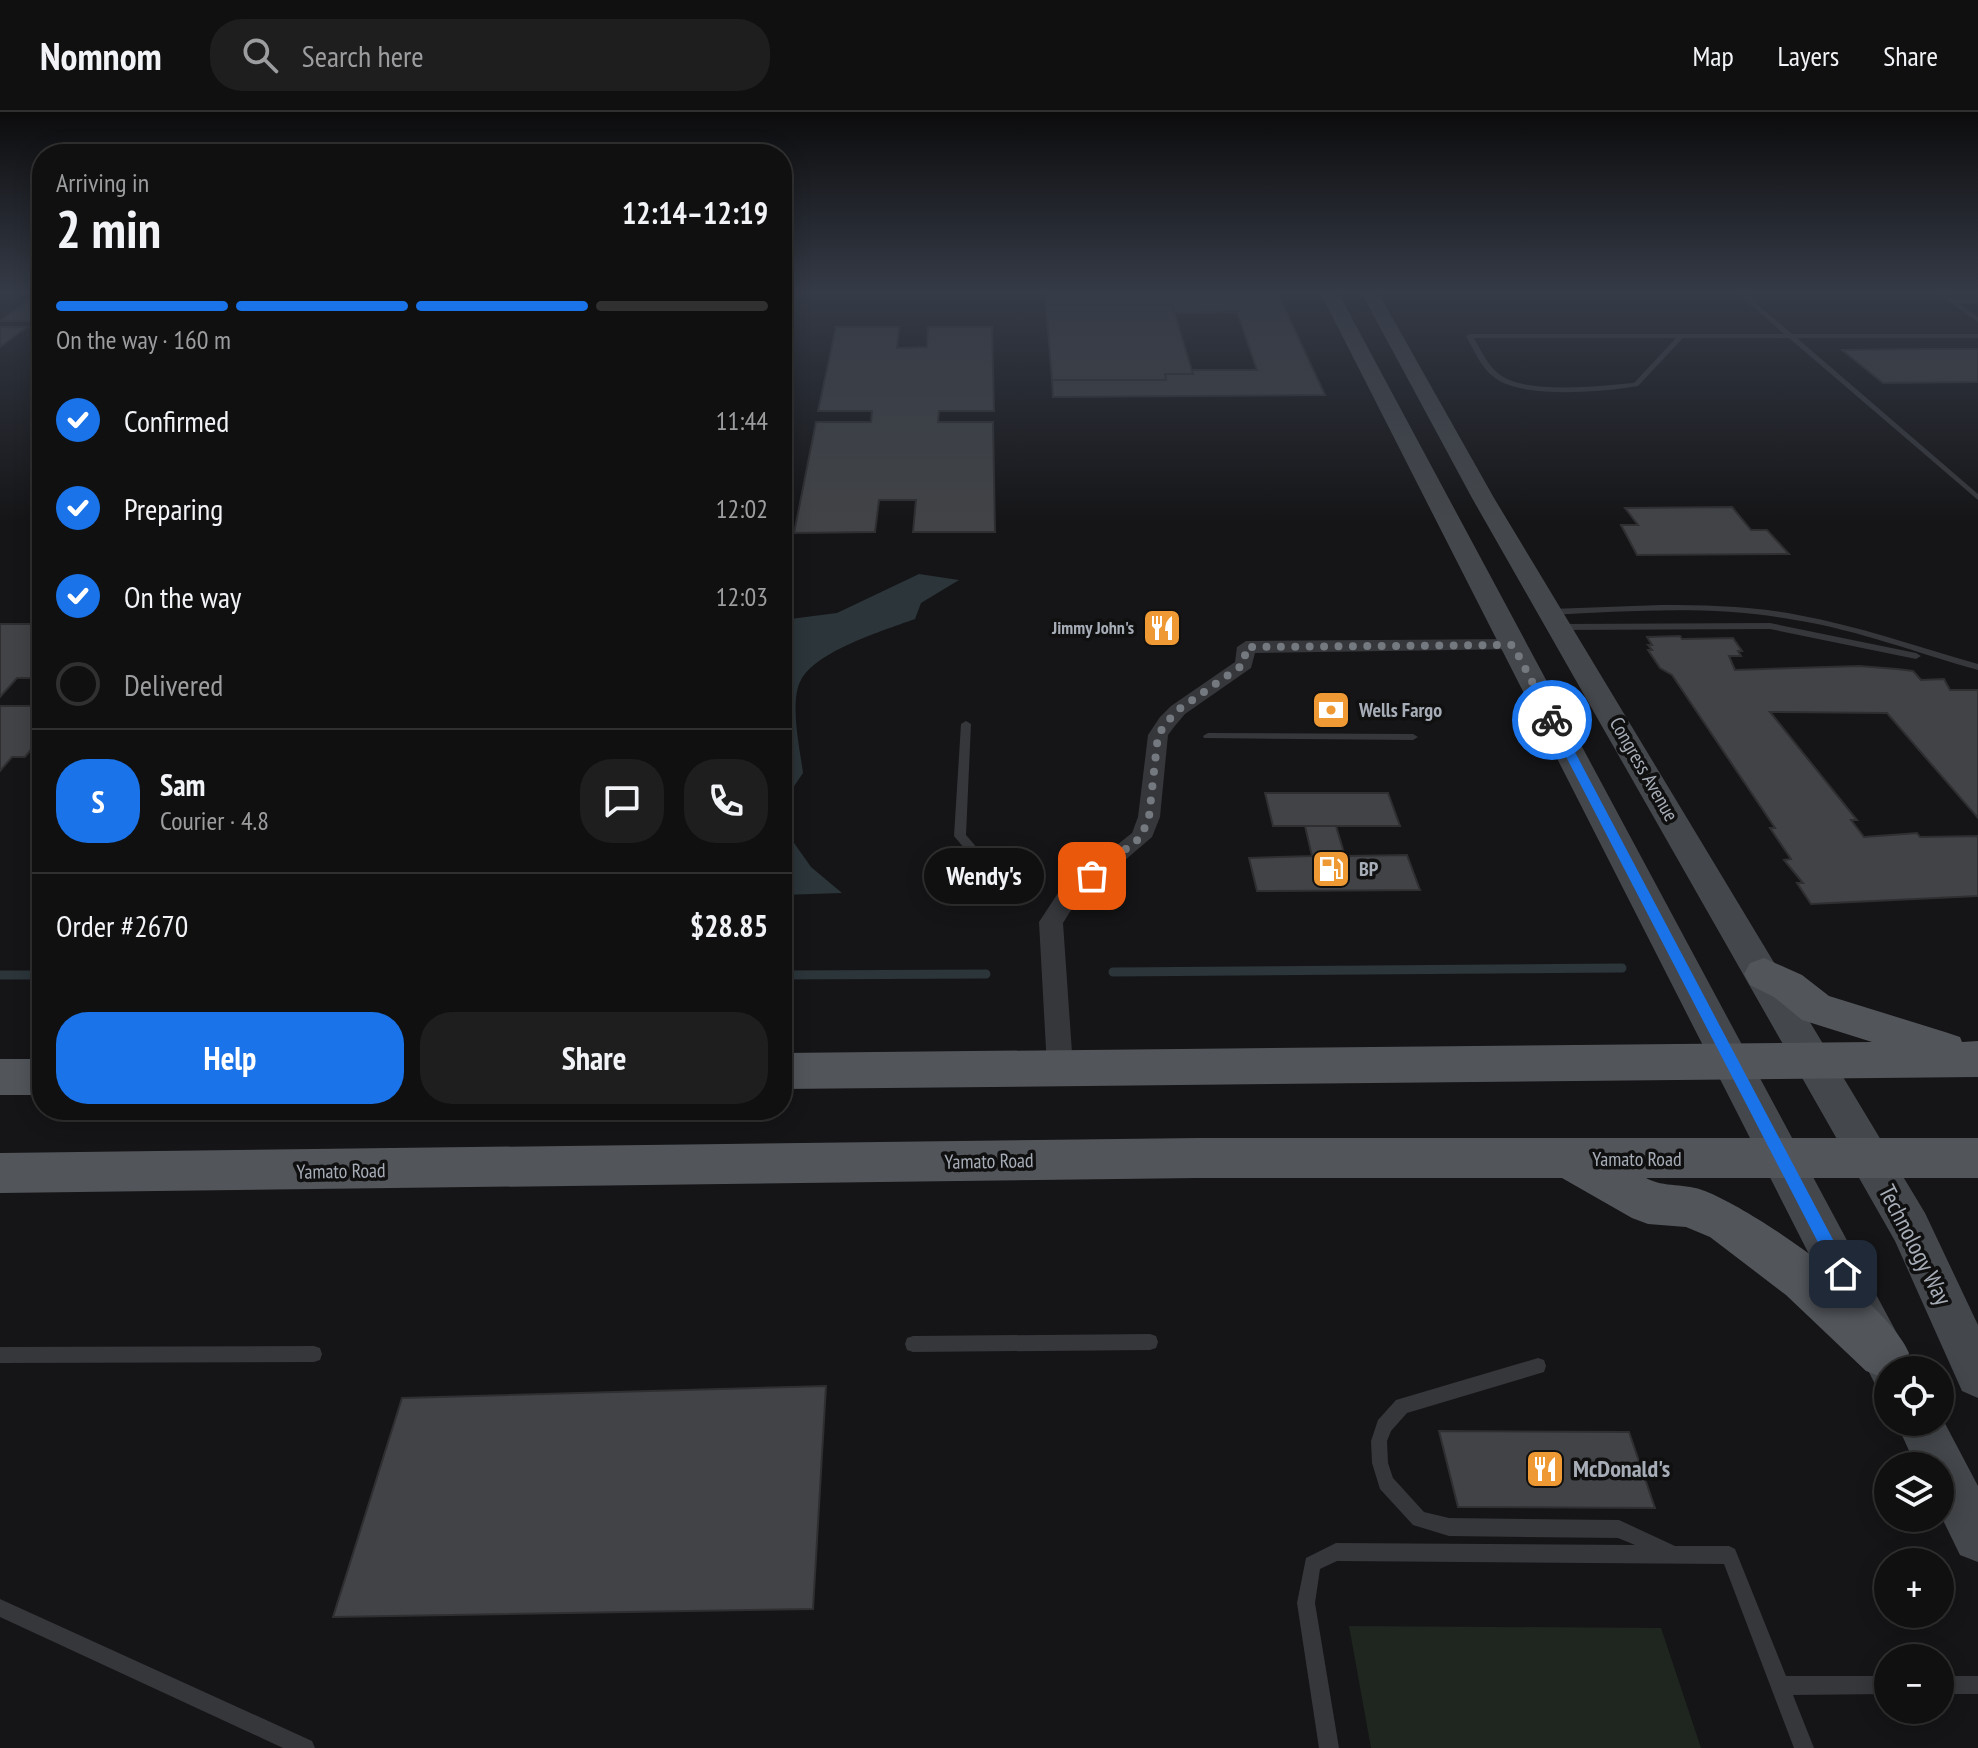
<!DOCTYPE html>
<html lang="en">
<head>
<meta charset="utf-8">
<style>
  :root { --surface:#101011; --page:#1e1e1f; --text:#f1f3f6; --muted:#9c9d9f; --line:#303031; --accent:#1a73e8 }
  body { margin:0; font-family:"PT Sans Narrow",sans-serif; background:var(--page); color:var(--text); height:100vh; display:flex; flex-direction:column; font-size:30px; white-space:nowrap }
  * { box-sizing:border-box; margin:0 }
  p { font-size:26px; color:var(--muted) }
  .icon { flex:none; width:44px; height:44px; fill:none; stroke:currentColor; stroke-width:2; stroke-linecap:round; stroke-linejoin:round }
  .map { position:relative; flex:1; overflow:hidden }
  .panel { position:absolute; left:32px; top:32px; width:760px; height:976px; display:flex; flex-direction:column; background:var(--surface); border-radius:32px; box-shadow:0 4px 20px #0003,0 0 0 2px var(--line) }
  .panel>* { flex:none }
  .controls { position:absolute; left:1874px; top:1244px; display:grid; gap:16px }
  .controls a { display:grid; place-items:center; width:80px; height:80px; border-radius:50%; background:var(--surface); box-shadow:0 4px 20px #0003,0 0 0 2px var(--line); font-size:40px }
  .pin { position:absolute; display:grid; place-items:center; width:68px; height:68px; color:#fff; margin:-34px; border-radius:16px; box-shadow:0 4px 12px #0006 }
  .courier { position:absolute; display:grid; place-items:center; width:80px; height:80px; margin:-40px; border:6px solid #1a73e8; border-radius:50%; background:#fff; color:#222; box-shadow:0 2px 10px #0007 }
  .bubble { position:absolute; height:56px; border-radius:28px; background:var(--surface); box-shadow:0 4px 20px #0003,0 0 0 2px var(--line); font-size:26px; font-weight:700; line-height:56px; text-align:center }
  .head em { font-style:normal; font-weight:700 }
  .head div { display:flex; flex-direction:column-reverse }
  .head { display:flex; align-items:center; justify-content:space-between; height:136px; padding:0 24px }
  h1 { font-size:52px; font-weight:700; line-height:60px }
  .bar { display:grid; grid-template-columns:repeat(4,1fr); gap:12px 8px; align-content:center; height:96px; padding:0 24px }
  .bar i { height:10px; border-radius:6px; background:var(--line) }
  .bar .current { background:var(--accent) }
  .bar p { grid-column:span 4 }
  .line { display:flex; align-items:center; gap:20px; padding:0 24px; border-top:2px solid var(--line) }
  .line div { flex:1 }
  .round { display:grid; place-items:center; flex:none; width:84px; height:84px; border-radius:32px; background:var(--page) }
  ol { padding:0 24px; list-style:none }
  li { display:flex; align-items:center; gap:24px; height:88px }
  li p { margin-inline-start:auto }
  li .icon { padding:8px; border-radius:50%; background:var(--accent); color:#fff; stroke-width:4 }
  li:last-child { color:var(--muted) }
  li i { width:44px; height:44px; border:4px solid var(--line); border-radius:50% }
  .cta { display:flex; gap:16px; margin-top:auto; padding:16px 24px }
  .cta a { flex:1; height:92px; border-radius:32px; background:var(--accent); color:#fff; font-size:32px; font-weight:700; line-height:92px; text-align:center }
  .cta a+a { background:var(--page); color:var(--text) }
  header { display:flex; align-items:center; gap:48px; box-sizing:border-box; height:112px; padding:0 40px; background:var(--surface); border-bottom:2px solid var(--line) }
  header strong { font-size:38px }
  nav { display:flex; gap:44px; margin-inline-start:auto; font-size:28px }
  .search { width:560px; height:72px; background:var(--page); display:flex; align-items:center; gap:20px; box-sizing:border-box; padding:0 28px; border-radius:32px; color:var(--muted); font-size:30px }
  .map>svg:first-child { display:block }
  .green { fill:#1f261f }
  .water { fill:#2b353a }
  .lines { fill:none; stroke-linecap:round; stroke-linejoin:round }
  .stream { stroke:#2b353a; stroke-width:9 }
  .building { fill:#414346; stroke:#2f2f32; stroke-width:2 }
  .lane { fill:#36373b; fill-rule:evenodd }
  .street { fill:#36373b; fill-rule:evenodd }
  .secondary { fill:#44474b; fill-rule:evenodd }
  .primary { fill:#52555a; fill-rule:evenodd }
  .route { fill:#1a73e8 }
  .done { stroke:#74787f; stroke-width:8; stroke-dasharray:0 14.4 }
  .labels { text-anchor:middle; stroke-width:7; stroke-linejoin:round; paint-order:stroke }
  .far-poi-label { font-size:18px; font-weight:bold; fill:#a7adb7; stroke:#101011; text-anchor:end }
  .poi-label { font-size:20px; font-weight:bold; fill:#a7adb7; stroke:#101011; text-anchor:start }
  .street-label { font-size:20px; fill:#a7adb7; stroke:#101011 }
  .near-street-label { font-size:24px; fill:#a7adb7; stroke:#101011 }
  .near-poi-label { font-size:24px; font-weight:bold; fill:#a7adb7; stroke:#101011; text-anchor:start }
</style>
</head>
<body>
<header>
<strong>Nomnom</strong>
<div class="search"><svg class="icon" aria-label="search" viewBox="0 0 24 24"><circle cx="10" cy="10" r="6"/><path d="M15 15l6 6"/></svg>Search here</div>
<nav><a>Map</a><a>Layers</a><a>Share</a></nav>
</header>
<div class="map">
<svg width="1978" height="1636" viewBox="0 0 1978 1636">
  <rect width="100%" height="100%" fill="#151517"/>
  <!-- green -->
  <path class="green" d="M 1349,1514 L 1661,1516 L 1701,1636 L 1371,1636 Z"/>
  <!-- water -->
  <g class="water">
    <path d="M 919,462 L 959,468 L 921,491 L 915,507 C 885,518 816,539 801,568 C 789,589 800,637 803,661 L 786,686 L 782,711 L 782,508 L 837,501 Z"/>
    <path d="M 782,714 L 811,755 L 842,781 L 782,783 Z"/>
  </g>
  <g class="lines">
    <!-- stream -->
    <g class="stream">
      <path d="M 1113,860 L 1622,856"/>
      <path d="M 0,863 L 42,863"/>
      <path d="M 782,863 L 986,862"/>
    </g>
  </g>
  <!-- building -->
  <g class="building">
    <path d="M 36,182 L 42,182 L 42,204 L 35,209 L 0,209 Z"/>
    <path d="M 1045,182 L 1278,182 L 1325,283 L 1053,285 L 1052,268 L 1166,268 L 1165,262 L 1193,262 L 1191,258 L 1257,258 L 1237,200 L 1174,201 L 1172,193 L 1046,193 Z"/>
    <path d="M 1046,193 L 1172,193 L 1193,262 L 1165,262 L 1166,268 L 1052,268 Z"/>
    <path d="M 0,215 L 27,215 L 0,235 Z"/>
    <path d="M 836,215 L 899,215 L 897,236 L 927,235 L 928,215 L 992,215 L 994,299 L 939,299 L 938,310 L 993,310 L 995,420 L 913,420 L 916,388 L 879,388 L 875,420 L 794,421 L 816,310 L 871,310 L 872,299 L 818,299 Z"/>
    <path d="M 1922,237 L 1978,237 L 1978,270 L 1883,271 L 1842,238 Z"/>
    <path d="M 1732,395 L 1751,418 L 1767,418 L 1789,442 L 1637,443 L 1621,413 L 1638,413 L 1625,396 Z"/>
    <path d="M 0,512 L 42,512 L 42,566 L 17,566 L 0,585 Z"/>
    <path d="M 1680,524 L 1682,527 L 1733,526 L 1742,539 L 1738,539 L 1741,544 L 1729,544 L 1735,558 L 1859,554 L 1897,557 L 1913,559 L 1921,568 L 1944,567 L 1950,578 L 1978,578 L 1978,706 L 1887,601 L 1770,600 L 1857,708 L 1851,708 L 1864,725 L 1917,721 L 1920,725 L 1978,724 L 1978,784 L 1811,792 L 1797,771 L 1803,771 L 1784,748 L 1791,747 L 1770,716 L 1775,716 L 1672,563 L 1660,556 L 1648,538 L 1652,538 L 1648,533 L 1652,533 L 1647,525 Z"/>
    <path d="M 0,594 L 42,594 L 42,624 L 25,645 L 12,645 L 0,659 Z"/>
    <path d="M 1265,681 L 1388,681 L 1400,714 L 1273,714 Z"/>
    <path d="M 1305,714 L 1336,714 L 1345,744 L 1407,743 L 1420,778 L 1257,779 L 1249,746 L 1312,744 Z"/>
    <path d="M 826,1274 L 813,1497 L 333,1505 L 402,1286 Z"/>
    <path d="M 1439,1319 L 1629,1320 L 1655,1396 L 1458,1395 Z"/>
  </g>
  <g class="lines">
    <!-- lane -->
    <g class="lane">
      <path d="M 1739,182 L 1745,182 L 1792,222 L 1978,222 L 1978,226 L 1797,226 L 1978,382 L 1978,388 L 1789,226 L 1683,226 L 1638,274 C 1604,280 1523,287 1495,266 C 1481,256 1474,238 1466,224 L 1469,222 L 1784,222 ZM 1474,226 L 1676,226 L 1634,271 C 1600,274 1525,283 1499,262 C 1487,253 1481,238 1474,226 Z"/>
      <path d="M 1938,182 L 1944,182 L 1954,188 L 1978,188 L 1978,192 L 1959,192 L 1978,205 L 1978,210 Z"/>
      <path d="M 1661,493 C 1707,493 1753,494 1798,503 C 1859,514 1918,535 1978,552 L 1978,558 C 1917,541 1858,518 1795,508 C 1714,493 1633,499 1551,503 L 1546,500 L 1551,497 Z"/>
      <path d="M 1770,511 L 1916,541 L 1921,544 L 1916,547 L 1770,517 L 1560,518 L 1555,515 L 1560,512 Z"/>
      <path d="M 966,609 L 971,612 L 966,723 L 978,737 L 1006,750 L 1008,753 L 1006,756 L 1002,757 L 970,743 L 954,724 L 961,612 Z"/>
      <path d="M 1208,621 L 1413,622 L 1418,625 L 1413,628 L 1204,626 L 1203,624 Z"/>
      <path d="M 1150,1222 L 1156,1224 L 1158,1230 L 1156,1236 L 1150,1238 L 913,1240 L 907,1238 L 905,1232 L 907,1226 L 913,1224 Z"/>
      <path d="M 314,1234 L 320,1236 L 322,1242 L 320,1248 L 314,1250 L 0,1251 L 0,1235 Z"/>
      <path d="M 1538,1246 L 1544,1248 L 1546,1254 L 1544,1260 L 1407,1301 L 1391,1319 L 1387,1329 L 1388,1351 L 1393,1366 L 1424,1400 L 1449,1406 L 1619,1408 L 1675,1434 L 1729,1434 L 1735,1437 L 1786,1564 L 1888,1564 L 1888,1582 L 1793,1583 L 1814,1636 L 1794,1636 L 1724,1452 L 1337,1449 L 1320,1457 L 1315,1491 L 1339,1636 L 1319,1636 L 1297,1491 L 1306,1446 L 1336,1431 L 1635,1433 L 1618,1426 L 1449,1424 L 1413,1413 L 1380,1377 L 1372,1351 L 1371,1329 L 1378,1308 L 1396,1288 Z"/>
      <path d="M 0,1487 L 312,1629 L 315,1636 L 283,1636 L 0,1505 Z"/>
      <rect x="1940" y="1564" width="38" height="18"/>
    </g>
    <!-- street -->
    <path class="street" d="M 1513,527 L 1520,529 L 1520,537 L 1255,541 L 1251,556 L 1185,602 L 1174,615 L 1168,623 L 1160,705 L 1152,725 L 1076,790 L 1063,811 L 1073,955 L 1069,963 L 1060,966 L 1051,963 L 1047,955 L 1039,810 L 1060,778 L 1132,721 L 1138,705 L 1148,623 L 1160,605 L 1171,594 L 1235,550 L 1237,535 L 1246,529 Z"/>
    <!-- secondary -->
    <g class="secondary">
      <path d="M 1321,182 L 1339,182 L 1908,1242 L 1915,1258 L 1888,1258 L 1888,1279 L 1876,1274 Z"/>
      <path d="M 1362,182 L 1379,182 L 1494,386 L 1925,1101 L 1978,1213 L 1978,1286 L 1962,1279 L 1895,1129 L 1472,386 Z"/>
      <path d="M 1940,1302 L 1978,1374 L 1978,1450 L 1960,1443 L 1940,1402 L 1940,1354 L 1916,1354 L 1896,1310 L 1940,1310 Z"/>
    </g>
    <!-- primary -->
    <g class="primary">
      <path d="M 1764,846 L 1802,863 L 1829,884 L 1945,920 L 1960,925 L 1962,930 L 1978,929 L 1978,965 L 782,977 L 782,941 L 1872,930 L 1802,908 L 1774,885 L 1750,873 L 1744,862 L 1750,851 Z"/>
      <rect x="0" y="947" width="42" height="36"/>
      <path d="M 1198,1026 L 1978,1026 L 1978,1066 L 1646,1066 C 1664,1076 1686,1071 1705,1079 C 1758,1100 1888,1191 1909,1241 L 1902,1258 L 1888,1258 L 1888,1265 L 1884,1266 L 1866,1259 L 1786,1183 L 1710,1125 L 1686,1115 L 1648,1112 L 1632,1106 L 1562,1066 L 1198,1066 L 0,1081 L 0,1041 Z"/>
    </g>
  </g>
  <!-- sky -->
  <linearGradient id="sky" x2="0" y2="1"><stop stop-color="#0c0c0d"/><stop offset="0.44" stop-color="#353b47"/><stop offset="1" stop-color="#353b47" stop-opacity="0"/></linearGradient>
  <rect width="1978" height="411" fill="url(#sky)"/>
  <!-- route -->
  <path class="route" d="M 1552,605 L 1558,608 L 1848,1156 L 1848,1167 L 1837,1167 L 1547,608 Z"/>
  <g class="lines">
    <!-- done -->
    <path class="done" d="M 1092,764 L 1141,725 L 1149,705 L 1158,623 L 1167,610 L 1178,598 L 1244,552 L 1246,535 L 1513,533 L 1552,608"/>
  </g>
  <!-- icons -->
  <defs>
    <symbol id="restaurant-square" viewBox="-11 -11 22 22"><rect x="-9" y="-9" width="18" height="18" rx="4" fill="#ef9934" stroke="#101011"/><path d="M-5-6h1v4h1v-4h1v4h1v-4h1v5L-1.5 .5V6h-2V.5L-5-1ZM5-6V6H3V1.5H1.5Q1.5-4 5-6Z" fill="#fff"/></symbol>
    <symbol id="bank-square" viewBox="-11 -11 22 22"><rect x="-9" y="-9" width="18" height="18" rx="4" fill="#ef9934" stroke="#101011"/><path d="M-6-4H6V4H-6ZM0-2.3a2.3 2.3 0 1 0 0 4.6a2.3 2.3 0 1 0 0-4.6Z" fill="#fff"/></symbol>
    <symbol id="fuel-square" viewBox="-11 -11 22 22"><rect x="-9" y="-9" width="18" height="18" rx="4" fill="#ef9934" stroke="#101011"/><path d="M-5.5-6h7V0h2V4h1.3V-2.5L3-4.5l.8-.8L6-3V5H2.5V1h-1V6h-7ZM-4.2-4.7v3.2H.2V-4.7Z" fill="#fff"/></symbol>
  </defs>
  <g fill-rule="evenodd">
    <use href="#restaurant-square" x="1140" y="494" width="44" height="44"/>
    <use href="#bank-square" x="1309" y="576" width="44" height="44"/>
    <use href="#fuel-square" x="1309" y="735" width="44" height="44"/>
    <use href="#restaurant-square" x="1523" y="1335" width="44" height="44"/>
  </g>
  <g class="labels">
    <!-- far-poi labels -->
    <g class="far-poi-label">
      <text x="1134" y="522">Jimmy John's</text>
    </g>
    <!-- poi labels -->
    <g class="poi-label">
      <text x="1359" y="605">Wells Fargo</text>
      <text x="1359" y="764">BP</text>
    </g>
    <!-- street labels -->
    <g class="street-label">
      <text transform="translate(1644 657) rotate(60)" y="7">Congress Avenue</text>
      <text x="1637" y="1054">Yamato Road</text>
      <text transform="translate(989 1049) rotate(-1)" y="7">Yamato Road</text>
      <text transform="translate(341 1059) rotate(-1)" y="7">Yamato Road</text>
    </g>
    <!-- near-street labels -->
    <g class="near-street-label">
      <text transform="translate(1915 1133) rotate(63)" y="8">Technology Way</text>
    </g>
    <!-- near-poi labels -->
    <g class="near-poi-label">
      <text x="1573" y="1365">McDonald's</text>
    </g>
  </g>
</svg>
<div class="controls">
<a><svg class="icon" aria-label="locate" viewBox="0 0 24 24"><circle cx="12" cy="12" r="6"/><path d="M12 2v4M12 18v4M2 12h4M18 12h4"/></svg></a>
<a><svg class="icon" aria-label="layers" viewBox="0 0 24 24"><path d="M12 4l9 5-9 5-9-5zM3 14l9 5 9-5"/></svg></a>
<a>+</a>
<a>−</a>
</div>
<div class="pin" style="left:1092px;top:764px;background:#ea580c"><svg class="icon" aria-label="bag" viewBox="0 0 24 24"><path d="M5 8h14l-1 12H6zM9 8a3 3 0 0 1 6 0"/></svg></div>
<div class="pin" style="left:1843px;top:1162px;background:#1f2937"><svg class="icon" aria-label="home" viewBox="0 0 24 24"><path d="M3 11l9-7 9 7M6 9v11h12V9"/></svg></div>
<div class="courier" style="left:1552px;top:608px"><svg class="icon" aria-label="bike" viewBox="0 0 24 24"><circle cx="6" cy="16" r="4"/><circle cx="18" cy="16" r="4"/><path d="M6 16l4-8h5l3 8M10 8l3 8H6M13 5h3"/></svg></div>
<div class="bubble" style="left:924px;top:736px;width:120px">Wendy's</div>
<section class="panel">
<div class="head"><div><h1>2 min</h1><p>Arriving in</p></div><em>12:14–12:19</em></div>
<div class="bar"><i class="current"></i><i class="current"></i><i class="current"></i><i></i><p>On the way · 160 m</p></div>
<ol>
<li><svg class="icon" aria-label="check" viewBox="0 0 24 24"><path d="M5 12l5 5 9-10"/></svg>Confirmed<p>11:44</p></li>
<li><svg class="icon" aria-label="check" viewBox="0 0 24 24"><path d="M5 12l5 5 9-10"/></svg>Preparing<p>12:02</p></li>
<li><svg class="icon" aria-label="check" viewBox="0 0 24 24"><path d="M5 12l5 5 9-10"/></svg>On the way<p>12:03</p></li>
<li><i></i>Delivered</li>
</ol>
<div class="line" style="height:144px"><b class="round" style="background:var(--accent);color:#fff">S</b><div><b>Sam</b><p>Courier · 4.8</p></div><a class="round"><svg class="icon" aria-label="chat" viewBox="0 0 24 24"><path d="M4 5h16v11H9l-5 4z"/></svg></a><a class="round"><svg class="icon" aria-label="phone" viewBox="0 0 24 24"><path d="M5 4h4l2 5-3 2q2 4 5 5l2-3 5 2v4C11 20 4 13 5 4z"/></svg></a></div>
<div class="line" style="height:104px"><div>Order #2670</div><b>$28.85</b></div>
<div class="cta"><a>Help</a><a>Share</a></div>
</section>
</div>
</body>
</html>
